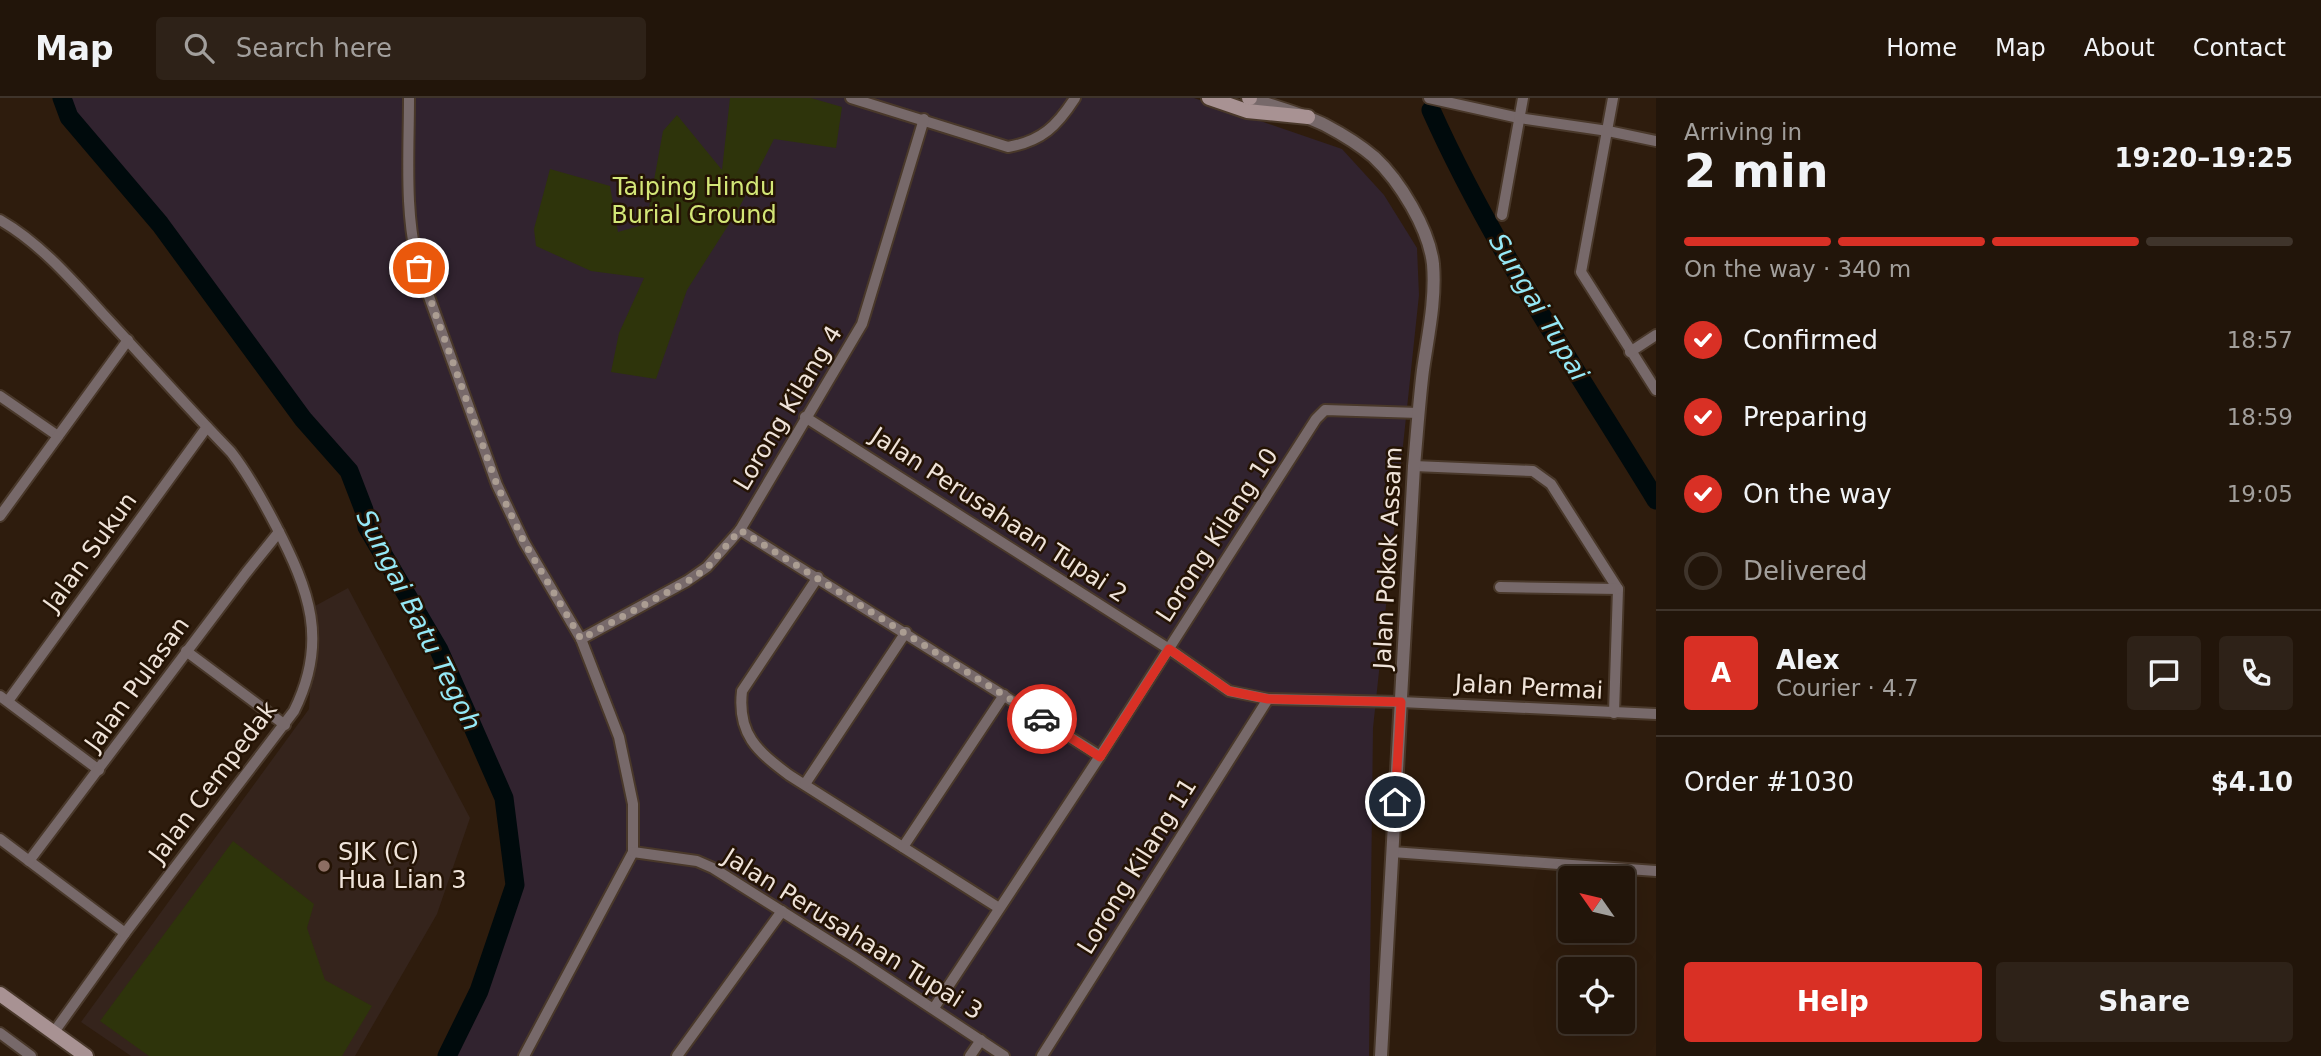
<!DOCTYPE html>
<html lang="en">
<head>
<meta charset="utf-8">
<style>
  :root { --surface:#22150a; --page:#2e2218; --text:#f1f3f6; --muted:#a29f9c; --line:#3f342b; --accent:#d93025 }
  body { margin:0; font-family:"DejaVu Sans",sans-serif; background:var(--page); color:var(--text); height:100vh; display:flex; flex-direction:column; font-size:26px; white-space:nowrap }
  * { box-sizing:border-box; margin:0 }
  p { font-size:23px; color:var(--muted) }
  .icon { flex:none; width:38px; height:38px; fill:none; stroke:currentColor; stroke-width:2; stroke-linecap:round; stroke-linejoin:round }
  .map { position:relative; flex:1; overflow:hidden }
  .drawer { display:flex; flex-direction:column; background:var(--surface); width:665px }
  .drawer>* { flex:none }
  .needle { width:46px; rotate:304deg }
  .tools { position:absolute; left:1558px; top:768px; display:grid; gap:14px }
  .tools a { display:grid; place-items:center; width:77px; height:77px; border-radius:7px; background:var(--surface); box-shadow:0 7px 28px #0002,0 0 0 2px var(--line); font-size:35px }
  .pin { position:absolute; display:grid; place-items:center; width:60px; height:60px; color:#fff; margin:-30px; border:4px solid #fff; border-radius:50%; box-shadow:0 2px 7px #0007 }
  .courier { position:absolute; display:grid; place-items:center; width:70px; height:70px; margin:-35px; border:5px solid #d93025; border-radius:50%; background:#fff; color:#222; box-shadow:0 2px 9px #0007 }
  .overview em { font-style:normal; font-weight:800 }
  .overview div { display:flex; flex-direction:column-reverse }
  .overview { display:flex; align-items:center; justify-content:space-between; height:119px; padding:0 28px }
  h1 { font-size:46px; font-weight:800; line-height:52px }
  .bar { display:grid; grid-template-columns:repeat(4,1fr); gap:10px 7px; align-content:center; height:84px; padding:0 28px }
  .bar i { height:9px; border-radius:5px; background:var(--line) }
  .bar .current { background:var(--accent) }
  .bar p { grid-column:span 4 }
  .line { display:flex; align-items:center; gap:18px; padding:0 28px; border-top:2px solid var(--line) }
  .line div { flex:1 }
  .round { display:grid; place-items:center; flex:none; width:74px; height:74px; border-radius:7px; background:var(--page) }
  ol { padding:0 28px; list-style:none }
  li { display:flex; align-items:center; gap:21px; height:77px }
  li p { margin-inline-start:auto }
  li .icon { padding:7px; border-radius:50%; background:var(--accent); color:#fff; stroke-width:4 }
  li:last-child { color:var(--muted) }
  li i { width:38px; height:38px; border:4px solid var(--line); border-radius:50% }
  .primary-button { display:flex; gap:14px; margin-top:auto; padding:14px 28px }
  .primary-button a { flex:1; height:80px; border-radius:7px; background:var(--accent); color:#fff; font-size:28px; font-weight:800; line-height:80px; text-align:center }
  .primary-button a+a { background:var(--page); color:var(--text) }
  header { display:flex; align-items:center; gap:42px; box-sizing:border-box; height:98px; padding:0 35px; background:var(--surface); border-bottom:2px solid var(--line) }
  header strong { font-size:33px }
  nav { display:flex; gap:38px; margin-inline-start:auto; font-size:24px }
  .search { width:490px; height:63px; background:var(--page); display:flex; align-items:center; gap:18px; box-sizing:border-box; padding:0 24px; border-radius:7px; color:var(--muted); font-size:26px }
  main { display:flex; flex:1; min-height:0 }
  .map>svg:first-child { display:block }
  .industrial { fill:#31232f }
  .education { fill:#35241c }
  .green { fill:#2e340b }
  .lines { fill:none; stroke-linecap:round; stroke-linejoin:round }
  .river { stroke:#000a0c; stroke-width:19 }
  .minor-casing { stroke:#49382a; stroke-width:14 }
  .tertiary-casing { stroke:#49382a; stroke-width:16 }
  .secondary-casing { stroke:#49382a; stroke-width:18 }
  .minor { stroke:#77696a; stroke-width:10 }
  .tertiary { stroke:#77696a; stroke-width:12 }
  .secondary { stroke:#a89293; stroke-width:14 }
  .done { stroke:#ab9d92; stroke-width:7; stroke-dasharray:0 12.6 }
  .route { stroke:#d93025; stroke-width:9 }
  .education-dot { fill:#8d6e63; stroke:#241304; stroke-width:2.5 }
  .labels { text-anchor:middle; stroke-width:5; stroke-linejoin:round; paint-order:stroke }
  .park-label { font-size:24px; fill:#d3e677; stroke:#241304 }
  .street-label { font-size:24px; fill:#efe3d9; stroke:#241304 }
  .poi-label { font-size:24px; fill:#efe3d9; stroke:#241304; text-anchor:start }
  .water-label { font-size:26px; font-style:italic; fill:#95e8f6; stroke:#241304 }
</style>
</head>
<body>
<header>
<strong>Map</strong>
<div class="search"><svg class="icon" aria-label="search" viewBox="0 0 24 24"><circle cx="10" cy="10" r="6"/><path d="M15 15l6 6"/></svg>Search here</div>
<nav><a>Home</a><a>Map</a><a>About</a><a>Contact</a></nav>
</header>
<main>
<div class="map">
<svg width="1656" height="958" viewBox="0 0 1656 958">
  <rect width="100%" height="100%" fill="#2e1c0d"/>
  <!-- industrial -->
  <path class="industrial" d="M 64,0 L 1194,0 L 1342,51 L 1384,97 L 1417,150 L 1419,197 L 1373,630 L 1369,958 L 439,958 L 520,784 L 509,703 L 439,552 L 364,412 L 349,373 L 62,1 Z"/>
  <!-- education -->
  <path class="education" d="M 348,490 L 470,720 L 437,816 L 355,958 L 131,958 L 81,924 L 309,611 L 315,508 Z"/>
  <!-- green -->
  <g class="green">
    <path d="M 730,0 L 811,0 L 842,9 L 836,50 L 774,41 L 738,112 L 687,192 L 656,281 L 611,274 L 619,235 L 644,180 L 591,173 L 536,148 L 534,131 L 550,71 L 610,88 L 618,134 L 646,126 L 663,33 L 677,17 L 722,72 Z"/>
    <path d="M 233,743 L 314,806 L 307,830 L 325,882 L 372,908 L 342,958 L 149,958 L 100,923 Z"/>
  </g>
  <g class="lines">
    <!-- river -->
    <g class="river">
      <path d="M 62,0 L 69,19 L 160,126 L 303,321 L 349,373 L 364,412 L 367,429 L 439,552 L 504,700 L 515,787 L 479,893 L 447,958"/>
      <path d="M 1431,12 C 1491,146 1579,276 1656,402"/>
    </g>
    <defs>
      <g id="minor">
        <path d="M 409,0 C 409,56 404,116 419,171 L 497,387 L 524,444 L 581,541 L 619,639 L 633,706 L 633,754 L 524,958"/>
        <path d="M 851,0 L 1008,49 C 1042,43 1057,28 1075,0"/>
        <path d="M 1429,0 L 1519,20 L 1608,33 L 1656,43"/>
        <path d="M 1613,0 L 1581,174 L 1656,292"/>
        <path d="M 1502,117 L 1523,0"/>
        <path d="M 0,122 C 40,145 72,182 103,216 C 146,262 187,309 231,354 C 249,377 262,401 276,428 C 309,492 329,543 294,613 L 125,835 L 54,934"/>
        <path d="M 1630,254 L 1656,237"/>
        <path d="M 0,298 L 58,338"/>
        <path d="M 805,319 L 1169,551 L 1229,593 L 1268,601 L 1401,604 L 1656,616"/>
        <path d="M 1414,368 L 1533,373 L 1551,386 L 1618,491 L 1614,615"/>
        <path d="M 0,418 L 128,242"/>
        <path d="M 740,432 L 1100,658"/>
        <path d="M 818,479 L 742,593 C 737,636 757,653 789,677 L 999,810"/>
        <path d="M 1500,489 L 1618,491"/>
        <path d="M 581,541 L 687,483 L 707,469 L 740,432 L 862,226 L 924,21"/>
        <path d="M 186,553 L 285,627"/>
        <path d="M 0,598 L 99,672"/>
        <path d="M 8,603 L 207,329"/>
        <path d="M 805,686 L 906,534"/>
        <path d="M 0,741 L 125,835"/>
        <path d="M 903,749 L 1004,597"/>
        <path d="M 633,754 L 697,763 L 713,770 L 853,858 L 1004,958"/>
        <path d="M 1392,754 L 1656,773"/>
        <path d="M 29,763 L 246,475 L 279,434"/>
        <path d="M 934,910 L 1100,658 L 1316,321 L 1325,312 L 1419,315"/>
        <path d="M 0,935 L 31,958"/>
        <path d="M 677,958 L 782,813"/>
        <path d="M 970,958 L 981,942"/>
        <path d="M 1042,958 L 1268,601"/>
      </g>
      <path id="tertiary" d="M 1250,0 C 1274,9 1301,15 1325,27 C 1342,36 1360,47 1374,59 C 1400,83 1429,131 1433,166 C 1436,202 1428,237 1423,272 C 1419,304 1417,336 1414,368 L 1381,958"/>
      <g id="secondary">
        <path d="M 1209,0 L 1247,13 L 1308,19"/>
        <path d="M 1249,0 L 1250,0"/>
        <path d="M 0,896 L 86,958"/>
      </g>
    </defs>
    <!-- minor casing -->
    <use href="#minor" class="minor-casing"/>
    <!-- tertiary casing -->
    <use href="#tertiary" class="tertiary-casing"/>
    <!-- secondary casing -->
    <use href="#secondary" class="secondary-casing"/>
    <!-- minor -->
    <use href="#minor" class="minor"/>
    <!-- tertiary -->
    <use href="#tertiary" class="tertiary"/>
    <!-- secondary -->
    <use href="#secondary" class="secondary"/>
  </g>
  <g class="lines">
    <!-- done -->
    <path class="done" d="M 419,170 L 497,387 L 524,444 L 581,541 L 688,483 L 707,470 L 740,432 L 1042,621"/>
    <!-- route -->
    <path class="route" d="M 1042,621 L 1100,659 L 1169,551 L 1229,593 L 1268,601 L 1401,604 L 1395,704"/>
  </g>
  <!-- markers -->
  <circle class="education-dot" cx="324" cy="768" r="7"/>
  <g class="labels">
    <!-- park labels -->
    <g class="park-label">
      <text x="694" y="97">Taiping Hindu<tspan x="694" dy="28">Burial Ground</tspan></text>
    </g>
    <!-- street labels -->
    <g class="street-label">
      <text transform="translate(788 310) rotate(-59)" y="8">Lorong Kilang 4</text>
      <text transform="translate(999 417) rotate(33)" y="8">Jalan Perusahaan Tupai 2</text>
      <text transform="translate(1217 437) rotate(-57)" y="8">Lorong Kilang 10</text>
      <text transform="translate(90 454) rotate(-54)" y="8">Jalan Sukun</text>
      <text transform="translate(1388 460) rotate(-87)" y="8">Jalan Pokok Assam</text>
      <text transform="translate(137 586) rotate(-54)" y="8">Jalan Pulasan</text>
      <text transform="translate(1529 589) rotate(3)" y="8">Jalan Permai</text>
      <text transform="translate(213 684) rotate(-53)" y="8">Jalan Cempedak</text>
      <text transform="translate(1137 768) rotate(-58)" y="8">Lorong Kilang 11</text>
      <text transform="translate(853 836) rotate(32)" y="8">Jalan Perusahaan Tupai 3</text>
    </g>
    <!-- poi labels -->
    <g class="poi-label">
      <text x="338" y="762">SJK (C)<tspan x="338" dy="28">Hua Lian 3</tspan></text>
    </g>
    <!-- water labels -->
    <g class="water-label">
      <text transform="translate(1539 209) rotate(59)" y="9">Sungai Tupai</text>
      <text transform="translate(419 522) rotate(63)" y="9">Sungai Batu Tegoh</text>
    </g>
  </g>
</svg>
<div class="tools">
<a><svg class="needle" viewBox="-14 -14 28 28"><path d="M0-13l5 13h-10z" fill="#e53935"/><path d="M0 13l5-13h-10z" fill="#a29f9c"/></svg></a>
<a><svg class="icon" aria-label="locate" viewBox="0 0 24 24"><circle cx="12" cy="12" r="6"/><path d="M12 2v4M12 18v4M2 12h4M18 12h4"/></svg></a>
</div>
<div class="pin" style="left:419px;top:170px;background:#ea580c"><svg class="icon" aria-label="bag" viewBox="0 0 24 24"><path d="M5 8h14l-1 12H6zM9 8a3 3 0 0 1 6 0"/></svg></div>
<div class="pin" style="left:1395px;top:704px;background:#1f2937"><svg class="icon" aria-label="home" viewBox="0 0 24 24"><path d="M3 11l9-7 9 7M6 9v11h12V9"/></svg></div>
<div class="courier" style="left:1042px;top:621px"><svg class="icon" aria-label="car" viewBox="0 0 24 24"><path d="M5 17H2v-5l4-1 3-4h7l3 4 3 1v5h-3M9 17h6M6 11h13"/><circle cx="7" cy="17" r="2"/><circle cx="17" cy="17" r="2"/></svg></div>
</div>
<section class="drawer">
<div class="overview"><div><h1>2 min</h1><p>Arriving in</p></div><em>19:20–19:25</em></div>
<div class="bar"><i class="current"></i><i class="current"></i><i class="current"></i><i></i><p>On the way · 340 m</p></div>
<ol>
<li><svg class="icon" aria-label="check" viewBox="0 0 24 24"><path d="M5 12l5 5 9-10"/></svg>Confirmed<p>18:57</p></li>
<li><svg class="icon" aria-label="check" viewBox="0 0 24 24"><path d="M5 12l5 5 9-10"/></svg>Preparing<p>18:59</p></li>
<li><svg class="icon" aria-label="check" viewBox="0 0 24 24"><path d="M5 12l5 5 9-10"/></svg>On the way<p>19:05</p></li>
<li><i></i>Delivered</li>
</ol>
<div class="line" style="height:126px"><b class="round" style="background:var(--accent);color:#fff">A</b><div><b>Alex</b><p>Courier · 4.7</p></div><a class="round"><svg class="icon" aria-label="chat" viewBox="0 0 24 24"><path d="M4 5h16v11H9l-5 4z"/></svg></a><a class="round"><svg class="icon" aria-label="phone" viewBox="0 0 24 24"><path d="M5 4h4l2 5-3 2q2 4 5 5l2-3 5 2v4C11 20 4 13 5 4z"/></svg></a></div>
<div class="line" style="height:91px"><div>Order #1030</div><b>$4.10</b></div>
<div class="primary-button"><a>Help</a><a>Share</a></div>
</section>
</main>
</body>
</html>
